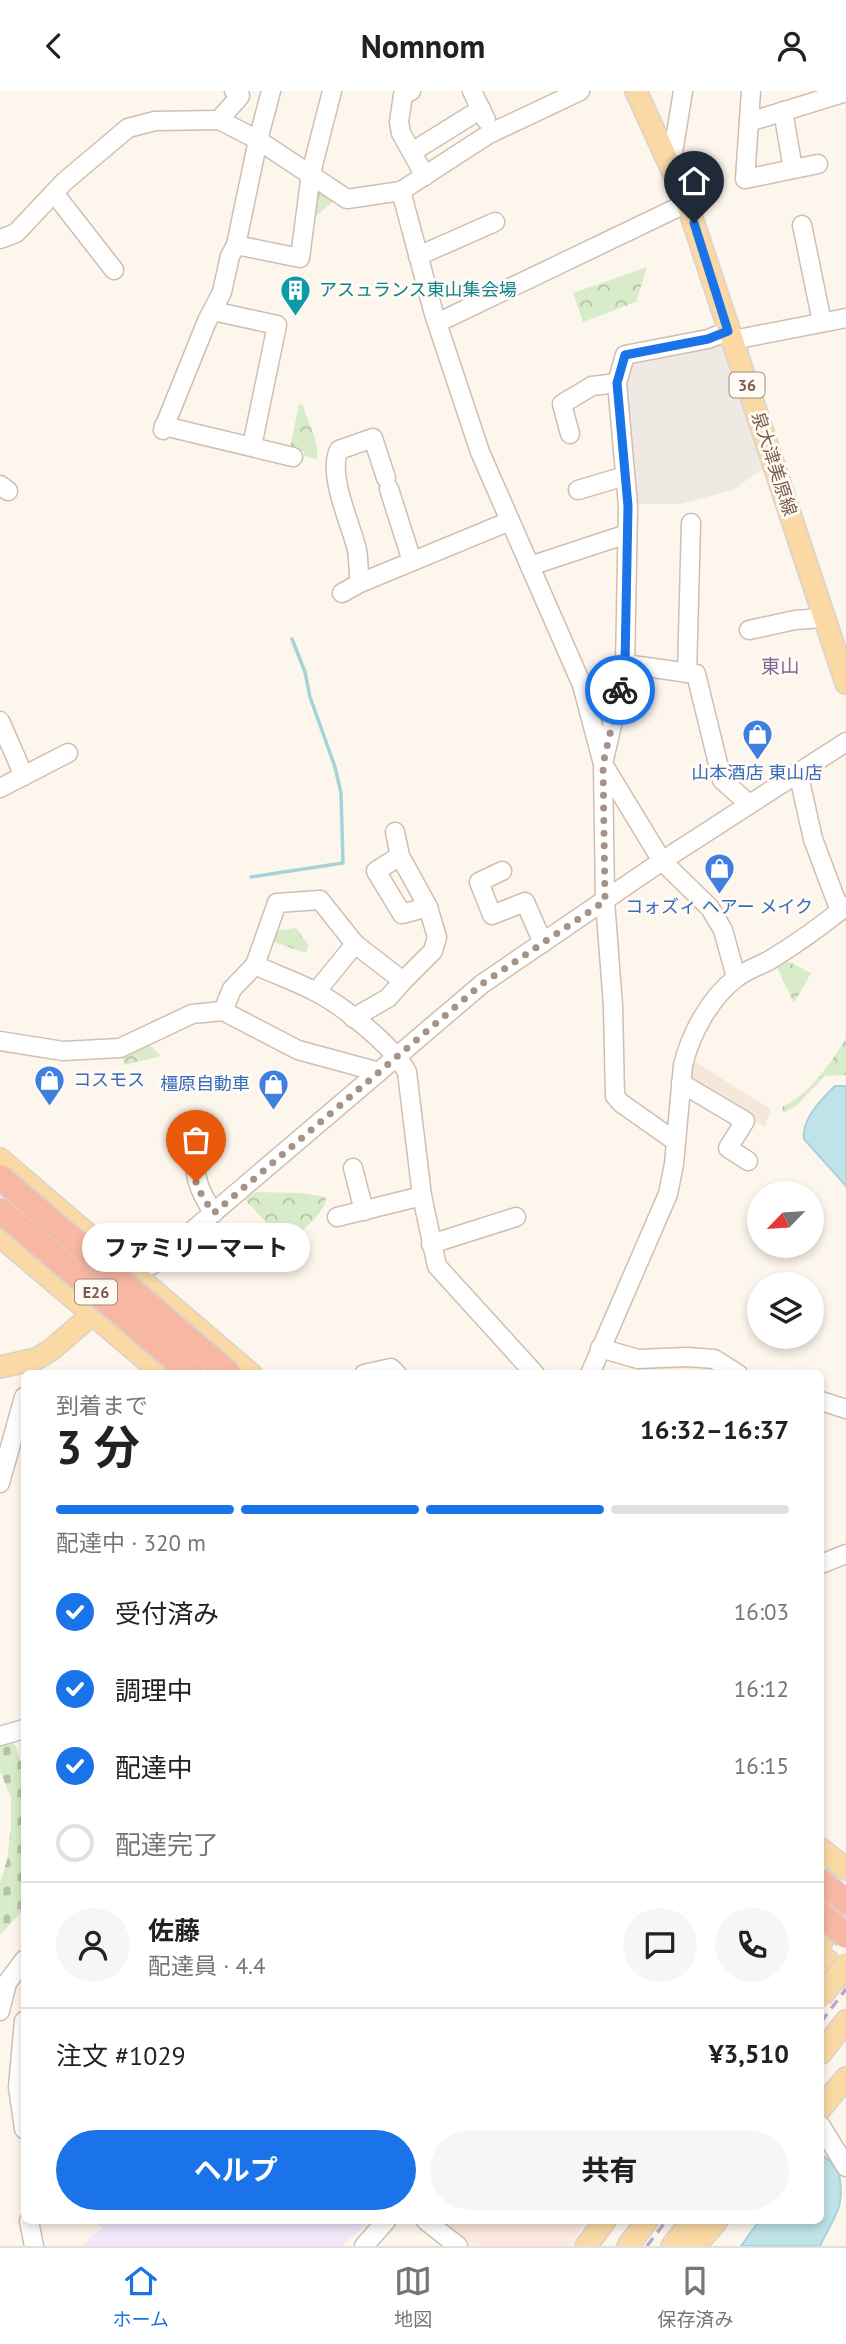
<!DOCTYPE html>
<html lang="ja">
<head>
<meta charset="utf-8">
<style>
  :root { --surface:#fff; --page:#f6f6f6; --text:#222; --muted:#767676; --line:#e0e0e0; --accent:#1a73e8 }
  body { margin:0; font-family:"PT Sans","Noto Sans JP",sans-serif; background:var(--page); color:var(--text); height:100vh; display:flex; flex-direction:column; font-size:26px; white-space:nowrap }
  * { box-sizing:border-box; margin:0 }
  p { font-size:23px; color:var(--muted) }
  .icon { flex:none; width:38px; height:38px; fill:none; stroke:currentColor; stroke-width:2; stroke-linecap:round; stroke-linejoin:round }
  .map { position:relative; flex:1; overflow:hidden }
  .drawer { position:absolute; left:21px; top:1279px; width:803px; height:854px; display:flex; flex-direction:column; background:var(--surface); border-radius:10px; box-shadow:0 4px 10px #0003 }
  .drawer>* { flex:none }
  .needle { width:46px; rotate:245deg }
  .controls { position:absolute; left:747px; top:1090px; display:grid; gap:14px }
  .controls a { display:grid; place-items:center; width:77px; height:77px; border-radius:50%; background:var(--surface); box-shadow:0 4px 10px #0003; font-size:35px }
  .pin { position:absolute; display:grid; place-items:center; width:60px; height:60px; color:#fff; margin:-72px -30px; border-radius:50% 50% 50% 0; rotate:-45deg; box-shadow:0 0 7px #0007 }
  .pin .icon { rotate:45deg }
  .courier { position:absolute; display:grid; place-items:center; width:70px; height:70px; margin:-35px; border:5px solid #1a73e8; border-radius:50%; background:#fff; color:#222; box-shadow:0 2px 9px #0007 }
  .bubble { position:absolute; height:49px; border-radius:24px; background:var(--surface); box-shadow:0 4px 10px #0003; font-size:23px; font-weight:700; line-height:49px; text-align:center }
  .headline em { font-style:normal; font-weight:700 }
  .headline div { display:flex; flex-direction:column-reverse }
  .headline { display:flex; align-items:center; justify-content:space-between; height:119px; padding:0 35px }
  h1 { font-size:46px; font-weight:700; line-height:52px }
  .bar { display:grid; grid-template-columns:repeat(4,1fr); gap:10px 7px; align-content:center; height:84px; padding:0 35px }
  .bar i { height:9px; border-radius:5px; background:var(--line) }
  .bar .current { background:var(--accent) }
  .bar p { grid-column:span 4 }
  .line { display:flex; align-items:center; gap:18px; padding:0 35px; border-top:2px solid var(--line) }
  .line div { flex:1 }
  .round { display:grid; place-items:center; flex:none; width:74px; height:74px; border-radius:37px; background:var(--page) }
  ol { padding:0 35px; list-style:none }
  li { display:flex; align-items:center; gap:21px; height:77px }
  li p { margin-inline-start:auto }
  li .icon { padding:7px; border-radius:50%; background:var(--accent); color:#fff; stroke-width:4 }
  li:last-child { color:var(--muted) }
  li i { width:38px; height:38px; border:4px solid var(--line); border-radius:50% }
  .cta { display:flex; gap:14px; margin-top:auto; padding:14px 35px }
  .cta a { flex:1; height:80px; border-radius:42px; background:var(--accent); color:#fff; font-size:28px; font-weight:700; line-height:80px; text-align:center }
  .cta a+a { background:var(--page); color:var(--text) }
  header { display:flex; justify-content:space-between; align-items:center; height:91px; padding:0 35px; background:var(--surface); font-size:32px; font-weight:700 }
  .tab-bar { display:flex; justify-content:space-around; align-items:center; height:98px; border-top:2px solid var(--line); background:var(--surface); font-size:19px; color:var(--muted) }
  .tab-bar a { display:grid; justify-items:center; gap:4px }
  .tab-bar .current { color:var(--accent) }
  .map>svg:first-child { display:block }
  .residential { fill:#f5e8da }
  .commercial { fill:#fde8e0 }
  .industrial { fill:#efe9e4 }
  .education { fill:#f3e8fa }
  .cemetery { fill:url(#cemetery-stones) }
  .park { fill:url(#park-crowns) }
  .water { fill:#bfe3e8; stroke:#a5d3da; stroke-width:2 }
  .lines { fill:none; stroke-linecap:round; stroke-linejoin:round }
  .stream { stroke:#a5d3da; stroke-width:3.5 }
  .minor-casing { stroke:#d1beb0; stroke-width:21 }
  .major-casing { stroke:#dad1cd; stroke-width:24 }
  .highway-casing { stroke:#dad1cd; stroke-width:28 }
  .minor { stroke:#fff; stroke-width:18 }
  .major { stroke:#fbd9a5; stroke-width:21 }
  .highway { stroke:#f7b7a3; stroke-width:24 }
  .rail { stroke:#b9a8c9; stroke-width:3.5; stroke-dasharray:10 7; stroke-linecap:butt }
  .major-bridge-casing { stroke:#dad1cd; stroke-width:24; stroke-linecap:butt }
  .highway-bridge-casing { stroke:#dad1cd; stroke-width:28; stroke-linecap:butt }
  .major-bridge { stroke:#fbd9a5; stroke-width:21 }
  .highway-bridge { stroke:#f7b7a3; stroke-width:24 }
  .done { stroke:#a89285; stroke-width:7; stroke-dasharray:0 12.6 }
  .route { stroke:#1a73e8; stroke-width:9 }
  .labels { text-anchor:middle; stroke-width:6; stroke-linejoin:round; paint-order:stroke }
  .shield { fill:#fffaf3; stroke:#a28b7f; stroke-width:2 }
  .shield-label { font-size:16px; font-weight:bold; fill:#7a5c4d }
  .culture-label { font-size:18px; fill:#0d838f; stroke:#fffaf3; text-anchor:start }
  .street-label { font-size:18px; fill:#7a5c4d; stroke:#fffaf3 }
  .shop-label { font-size:18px; fill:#366cbe; stroke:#fffaf3 }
  .neighbourhood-label { font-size:19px; fill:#846695; stroke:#fffaf3 }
</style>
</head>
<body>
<header><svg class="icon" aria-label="back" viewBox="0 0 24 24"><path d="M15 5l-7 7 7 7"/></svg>Nomnom<svg class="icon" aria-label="person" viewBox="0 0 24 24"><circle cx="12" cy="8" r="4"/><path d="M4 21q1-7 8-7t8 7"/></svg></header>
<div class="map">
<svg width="846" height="2155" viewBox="0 0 846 2155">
  <defs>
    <pattern id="cemetery-stones" width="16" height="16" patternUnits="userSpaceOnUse" patternTransform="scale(1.75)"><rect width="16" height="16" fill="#d8ecc9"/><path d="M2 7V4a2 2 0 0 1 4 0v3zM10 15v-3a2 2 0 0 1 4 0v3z" fill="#b4c2a5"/></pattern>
    <pattern id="park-crowns" width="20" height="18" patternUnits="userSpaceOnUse" patternTransform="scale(1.75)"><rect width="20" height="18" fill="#d8ecc9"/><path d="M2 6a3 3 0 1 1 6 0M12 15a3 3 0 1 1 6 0" fill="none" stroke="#b4c2a5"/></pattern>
  </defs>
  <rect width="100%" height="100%" fill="#fdf6ec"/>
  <!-- residential -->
  <path class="residential" d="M 689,967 L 771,1018 L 765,1036 L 689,990 Z"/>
  <!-- commercial -->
  <path class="commercial" d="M 442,2130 L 586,2130 L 571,2155 L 475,2155 Z"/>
  <!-- industrial -->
  <path class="industrial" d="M 726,250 L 768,374 L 733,399 L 681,413 L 631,413 L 621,292 L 626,272 Z"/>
  <!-- education -->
  <path class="education" d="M 93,2130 L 370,2130 L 342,2155 L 81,2155 L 102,2137 Z"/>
  <!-- cemetery -->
  <path class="cemetery" d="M 12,1645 L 24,1681 L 24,1818 L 0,1844 L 0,1792 L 7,1769 L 11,1736 L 11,1707 L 0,1680 L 0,1649 Z"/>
  <!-- park -->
  <g class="park">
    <path d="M 317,97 L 338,106 L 312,129 Z"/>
    <path d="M 647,176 L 636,211 L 583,231 L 573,202 Z"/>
    <path d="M 299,313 L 303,314 C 308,334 319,347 317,368 L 304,365 L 304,361 L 290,357 Z"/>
    <path d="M 296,837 L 309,855 L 305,862 L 269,849 L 272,840 Z"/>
    <path d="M 783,868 L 811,882 L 794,912 L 776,874 Z"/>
    <path d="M 846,947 L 846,984 L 825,985 L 796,1015 L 783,1022 L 782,1016 C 809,1004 831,972 846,947 Z"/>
    <path d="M 148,953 L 161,965 L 124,974 L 122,964 Z"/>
    <path d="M 256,1101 L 301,1102 L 326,1106 C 327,1121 299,1142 287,1153 L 245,1109 Z"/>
  </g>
  <!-- water -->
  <g class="water">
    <path d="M 835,995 L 846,995 L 846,1095 L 804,1048 C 801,1028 822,1008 835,995 Z"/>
    <path d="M 821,2063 C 830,2069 834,2074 839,2084 C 846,2117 833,2126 820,2155 L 741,2155 L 759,2130 L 821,2130 Z"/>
  </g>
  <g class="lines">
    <!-- stream -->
    <path class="stream" d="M 251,786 L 343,772 L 341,702 L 335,676 L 310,606 L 305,581 L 292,548"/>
    <defs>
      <g id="minor">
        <path d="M 271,0 L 258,49 L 236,154 L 300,167 L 311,82 L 332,0"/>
        <path d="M 411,0 L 403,4 L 399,31 L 401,42 L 425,85"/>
        <path d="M 472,0 L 486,29"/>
        <path d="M 751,0 L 745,88 L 818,73"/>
        <path d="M 783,20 L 793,78"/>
        <path d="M 219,29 L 240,5 L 234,0"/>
        <path d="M 749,31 L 846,1"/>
        <path d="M 412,61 L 481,18"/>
        <path d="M 671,74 L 683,0"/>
        <path d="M 401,100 L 434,223 L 480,361 L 582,594 L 603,673 L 662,770 L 710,817 L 723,839 L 736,886"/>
        <path d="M 54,102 L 114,179"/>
        <path d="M 802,134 L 822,231"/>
        <path d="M 0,148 L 16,142 L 64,91 L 128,37 L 155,30 L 219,29 L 258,49 L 347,108 L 401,100 L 489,43 L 580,0"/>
        <path d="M 418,165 L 495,131"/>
        <path d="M 213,220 L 277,234 L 252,355"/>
        <path d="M 437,232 L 687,112"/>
        <path d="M 733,249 L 846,227"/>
        <path d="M 164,335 L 293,366"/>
        <path d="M 163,339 L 207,230 L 222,201 L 230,165 L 236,154"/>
        <path d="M 570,343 L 562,313 L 592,295 L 617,292"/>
        <path d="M 0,394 L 8,400"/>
        <path d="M 389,398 L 412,470"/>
        <path d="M 578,399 L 625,385"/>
        <path d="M 530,475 L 627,443"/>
        <path d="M 360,492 C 358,481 359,470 357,459 C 351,433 327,384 339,359 L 373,347 L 386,387"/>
        <path d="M 342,502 L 360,492 L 510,430"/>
        <path d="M 749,539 L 795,529 L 824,527"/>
        <path d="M 625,573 L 696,583 L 722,689 L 749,713"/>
        <path d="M 687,582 L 691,432"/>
        <path d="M 0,630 L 24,685"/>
        <path d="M 798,681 L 813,748 L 840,820"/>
        <path d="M 0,697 L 68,662"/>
        <path d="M 395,741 L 400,765 L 428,816 L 437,846 L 433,860 L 403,890"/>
        <path d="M 400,765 L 376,780 L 402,823 L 428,816"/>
        <path d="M 502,780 L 479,791 L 492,824 L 525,811 L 543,852"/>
        <path d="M 316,901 L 355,853 L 320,809 L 277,812 L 255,874 C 274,883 295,890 314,900 C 342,914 392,954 407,981 L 422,1105 L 437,1175 L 535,1283"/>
        <path d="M 223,920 L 232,898 L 255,874"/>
        <path d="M 353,927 L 388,907 L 403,890 L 355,853"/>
        <path d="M 0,950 L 63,960 L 120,957 L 192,923 L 223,920 L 298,959 L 379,981"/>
        <path d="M 681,992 L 745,1030 L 728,1057 L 748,1070"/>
        <path d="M 193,1040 C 195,1075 192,1092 214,1122"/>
        <path d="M 675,1050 L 621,1012 L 615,1005 L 613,915 L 605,810 L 603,673 L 625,577 L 628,415 L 617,292 L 625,264 L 708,248 L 728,240"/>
        <path d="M 353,1077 L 364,1120"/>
        <path d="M 337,1126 L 422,1105"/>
        <path d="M 431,1153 L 516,1126"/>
        <path d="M 152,1174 L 482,893 L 662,770 L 846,651"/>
        <path d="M 600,1257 L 638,1268 L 687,1266 L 714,1268 L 738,1283"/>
        <path d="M 364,1283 L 391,1277 L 397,1283"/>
        <path d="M 590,1283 L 668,1103 L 674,1073 L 683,974 C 691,942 710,907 736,887 C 746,879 759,875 770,869 C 796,853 823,834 846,815"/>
        <path d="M 821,1310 L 846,1318"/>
        <path d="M 0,1392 L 24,1306"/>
        <path d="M 821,1473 L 846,1463"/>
        <path d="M 0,1645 L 24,1638"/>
        <path d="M 0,1920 L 7,1892 L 24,1869"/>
        <path d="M 24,1930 L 18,1996 L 24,2038"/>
        <path d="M 821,2035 L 846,2076"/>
        <path d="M 29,2130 L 34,2155"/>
        <path d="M 426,2130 L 458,2155"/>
        <path d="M 364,2155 L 386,2130"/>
      </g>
      <g id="major">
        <path d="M 636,0 L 687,112 L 846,592"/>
        <path d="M 0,1068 L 251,1283"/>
        <path d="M 0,1145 L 163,1283"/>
        <path d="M 0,1276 L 36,1268 L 51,1259 L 101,1216"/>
        <path d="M 821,1758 L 846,1778"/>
        <path d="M 821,1851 L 843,1822"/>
        <path d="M 821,1864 L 846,1886"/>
        <path d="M 821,1962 L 846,1930"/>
        <path d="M 821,2017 L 846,1987"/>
        <path d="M 586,2155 L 605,2130"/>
        <path d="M 628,2155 L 647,2130"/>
        <path d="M 672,2155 L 692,2130"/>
        <path d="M 695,2155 L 717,2130"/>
      </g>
      <path id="highway" d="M 821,1791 L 846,1812"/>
    </defs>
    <!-- minor casing -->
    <use href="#minor" class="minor-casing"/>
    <!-- major casing -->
    <use href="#major" class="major-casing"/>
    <!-- highway casing -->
    <use href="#highway" class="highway-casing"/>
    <!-- minor -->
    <use href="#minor" class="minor"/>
    <!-- major -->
    <use href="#major" class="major"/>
    <!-- highway -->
    <use href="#highway" class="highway"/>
    <!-- rail -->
    <g class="rail">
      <path d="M 821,1931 L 846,1898"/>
      <path d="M 647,2155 L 666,2130"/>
    </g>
    <defs>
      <path id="major-bridge" d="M 821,1906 L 846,1873"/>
      <g id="highway-bridge">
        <path d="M 0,1086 L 229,1283"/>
        <path d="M 0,1119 L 192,1283"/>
        <path d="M 821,1823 L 846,1845"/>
      </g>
    </defs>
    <!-- major-bridge casing -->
    <use href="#major-bridge" class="major-bridge-casing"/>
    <!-- highway-bridge casing -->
    <use href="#highway-bridge" class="highway-bridge-casing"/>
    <!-- major-bridge -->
    <use href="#major-bridge" class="major-bridge"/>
    <!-- highway-bridge -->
    <use href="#highway-bridge" class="highway-bridge"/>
  </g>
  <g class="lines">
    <!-- done -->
    <path class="done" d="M 196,1091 L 203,1107 L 214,1122 L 482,893 L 605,810 L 603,673 L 620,599"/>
    <!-- route -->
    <path class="route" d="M 620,599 L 625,573 L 628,415 L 617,292 L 625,264 L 708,248 L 728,240 L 694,132"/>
  </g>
  <!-- icons -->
  <defs>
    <symbol id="building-pin" viewBox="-11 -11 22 30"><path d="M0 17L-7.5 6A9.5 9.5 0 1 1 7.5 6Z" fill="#0f9aa8" stroke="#fffaf3"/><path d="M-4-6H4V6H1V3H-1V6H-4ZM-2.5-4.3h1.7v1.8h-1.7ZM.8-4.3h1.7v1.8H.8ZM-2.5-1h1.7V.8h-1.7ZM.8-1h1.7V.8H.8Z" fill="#fff"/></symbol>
    <symbol id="shop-pin" viewBox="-11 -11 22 30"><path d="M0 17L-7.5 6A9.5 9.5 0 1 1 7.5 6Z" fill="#3f7fe0" stroke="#fffaf3"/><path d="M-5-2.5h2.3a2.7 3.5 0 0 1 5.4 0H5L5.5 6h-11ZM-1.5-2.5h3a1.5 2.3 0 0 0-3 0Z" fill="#fff"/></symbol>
  </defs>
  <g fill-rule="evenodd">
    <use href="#building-pin" x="278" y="182" width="35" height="47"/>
    <use href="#shop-pin" x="740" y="626" width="35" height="47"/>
    <use href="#shop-pin" x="702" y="760" width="35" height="47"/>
    <use href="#shop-pin" x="32" y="972" width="35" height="47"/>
    <use href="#shop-pin" x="256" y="976" width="35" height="47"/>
  </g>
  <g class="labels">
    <!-- shield labels -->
    <g class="shield">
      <rect x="729.5" y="281.5" width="35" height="25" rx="5"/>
      <rect x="75" y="1188.5" width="42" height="25" rx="5"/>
    </g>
    <g class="shield-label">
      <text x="747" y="300">36</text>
      <text x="96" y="1207">E26</text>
    </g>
    <!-- culture labels -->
    <g class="culture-label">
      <text x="319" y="205">アスュランス東山集会場</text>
    </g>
    <!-- street labels -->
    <g class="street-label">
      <text transform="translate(774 373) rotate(72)" y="6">泉大津美原線</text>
    </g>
    <!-- shop labels -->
    <g class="shop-label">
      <text x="757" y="688">山本酒店 東山店</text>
      <text x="719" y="822">コォズィ ヘアー メイク</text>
      <text x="73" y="995" text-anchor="start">コスモス</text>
      <text x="250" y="999" text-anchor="end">橿原自動車</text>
    </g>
    <!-- neighbourhood labels -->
    <g class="neighbourhood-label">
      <text x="780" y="582">東山</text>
    </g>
  </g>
</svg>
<div class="controls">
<a><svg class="needle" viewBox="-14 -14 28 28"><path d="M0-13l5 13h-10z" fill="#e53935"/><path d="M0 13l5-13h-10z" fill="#767676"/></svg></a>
<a><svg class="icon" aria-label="layers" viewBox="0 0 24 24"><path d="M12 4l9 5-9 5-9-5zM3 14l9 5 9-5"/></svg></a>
</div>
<div class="pin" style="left:196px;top:1091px;background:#ea580c"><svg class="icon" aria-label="bag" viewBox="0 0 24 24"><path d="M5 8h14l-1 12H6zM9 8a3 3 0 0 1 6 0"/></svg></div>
<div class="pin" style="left:694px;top:132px;background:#1f2937"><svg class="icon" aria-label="home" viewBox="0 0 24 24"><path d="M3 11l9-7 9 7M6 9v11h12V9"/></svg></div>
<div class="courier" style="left:620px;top:599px"><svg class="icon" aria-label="bike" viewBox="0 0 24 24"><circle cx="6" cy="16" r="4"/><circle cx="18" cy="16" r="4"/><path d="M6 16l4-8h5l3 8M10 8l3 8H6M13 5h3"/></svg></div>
<div class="bubble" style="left:82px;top:1132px;width:228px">ファミリーマート</div>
<section class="drawer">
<div class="headline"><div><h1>3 分</h1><p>到着まで</p></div><em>16:32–16:37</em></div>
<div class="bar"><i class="current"></i><i class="current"></i><i class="current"></i><i></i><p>配達中 · 320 m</p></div>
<ol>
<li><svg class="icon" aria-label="check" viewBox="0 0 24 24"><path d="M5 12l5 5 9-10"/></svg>受付済み<p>16:03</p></li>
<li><svg class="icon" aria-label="check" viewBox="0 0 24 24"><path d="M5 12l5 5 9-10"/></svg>調理中<p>16:12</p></li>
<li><svg class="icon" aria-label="check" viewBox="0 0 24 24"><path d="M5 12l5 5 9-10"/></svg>配達中<p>16:15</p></li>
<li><i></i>配達完了</li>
</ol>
<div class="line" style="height:126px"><a class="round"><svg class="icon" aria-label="person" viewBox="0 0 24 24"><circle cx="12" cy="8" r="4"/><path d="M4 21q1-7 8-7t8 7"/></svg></a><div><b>佐藤</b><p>配達員 · 4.4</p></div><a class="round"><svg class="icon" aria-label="chat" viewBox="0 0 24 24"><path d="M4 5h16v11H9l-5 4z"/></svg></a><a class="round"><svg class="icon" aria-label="phone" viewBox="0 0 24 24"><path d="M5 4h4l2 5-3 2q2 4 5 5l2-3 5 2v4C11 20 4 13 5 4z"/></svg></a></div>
<div class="line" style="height:91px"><div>注文 #1029</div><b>¥3,510</b></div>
<div class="cta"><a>ヘルプ</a><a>共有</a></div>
</section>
</div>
<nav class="tab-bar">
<a class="current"><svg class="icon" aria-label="home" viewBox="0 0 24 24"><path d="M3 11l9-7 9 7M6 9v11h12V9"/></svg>ホーム</a>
<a><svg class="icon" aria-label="map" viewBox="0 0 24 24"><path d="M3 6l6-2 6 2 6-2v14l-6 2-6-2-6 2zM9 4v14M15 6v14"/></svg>地図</a>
<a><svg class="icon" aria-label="saved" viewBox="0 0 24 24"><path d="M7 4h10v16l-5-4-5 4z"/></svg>保存済み</a>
</nav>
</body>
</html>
